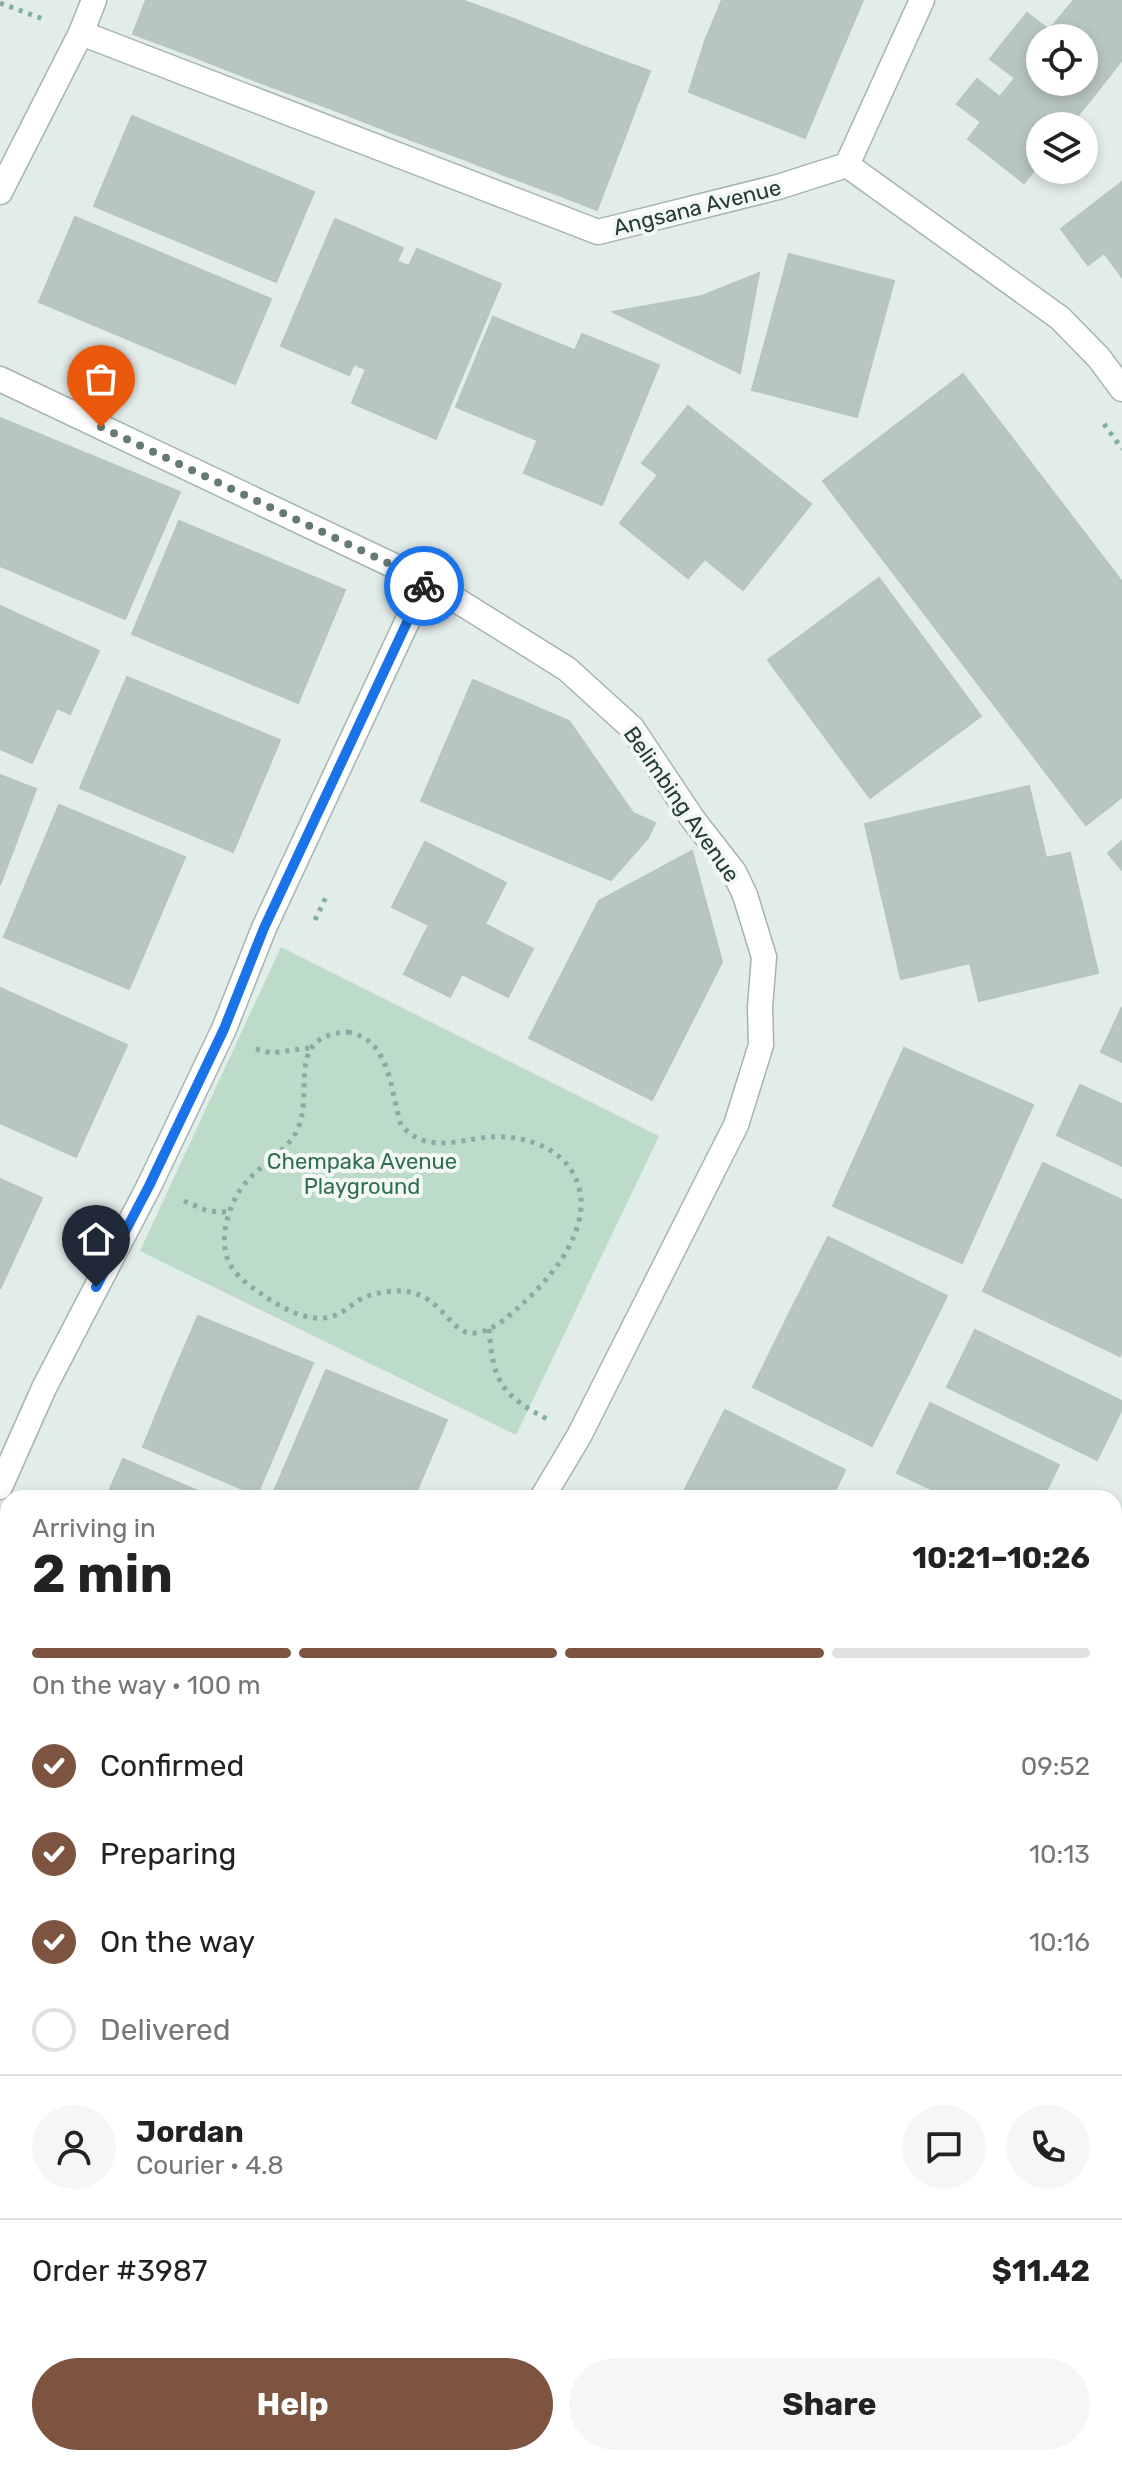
<!DOCTYPE html>
<html lang="en">
<head>
<meta charset="utf-8">
<style>
  :root { --surface:#fff; --page:#f6f6f6; --text:#222; --muted:#767676; --line:#e0e0e0; --accent:#7c543f }
  body { margin:0; font-family:Rubik,sans-serif; background:var(--page); color:var(--text); height:100vh; display:flex; flex-direction:column; font-size:30px; white-space:nowrap }
  * { box-sizing:border-box; margin:0 }
  p { font-size:26px; color:var(--muted) }
  .icon { flex:none; width:44px; height:44px; fill:none; stroke:currentColor; stroke-width:2; stroke-linecap:round; stroke-linejoin:round }
  .map { position:relative; flex:1; overflow:hidden }
  .details { position:absolute; left:0px; top:1490px; width:1122px; height:976px; display:flex; flex-direction:column; background:var(--surface); border-radius:24px 24px 0 0; box-shadow:0 4px 12px #0003 }
  .details>* { flex:none }
  .buttons { position:absolute; left:1026px; top:24px; display:grid; gap:16px }
  .buttons a { display:grid; place-items:center; width:72px; height:72px; border-radius:50%; background:var(--surface); box-shadow:0 4px 12px #0003; font-size:40px }
  .pin { position:absolute; display:grid; place-items:center; width:68px; height:68px; color:#fff; margin:-82px -34px; border-radius:50% 50% 50% 0; rotate:-45deg; box-shadow:0 0 8px #0007 }
  .pin .icon { rotate:45deg }
  .courier { position:absolute; display:grid; place-items:center; width:80px; height:80px; margin:-40px; border:6px solid #1a73e8; border-radius:50%; background:#fff; color:#222; box-shadow:0 2px 10px #0007 }
  .summary em { font-style:normal; font-weight:700 }
  .summary div { display:flex; flex-direction:column-reverse }
  .summary { display:flex; align-items:center; justify-content:space-between; height:136px; padding:0 32px }
  h1 { font-size:52px; font-weight:700; line-height:60px }
  .bar { display:grid; grid-template-columns:repeat(4,1fr); gap:12px 8px; align-content:center; height:96px; padding:0 32px }
  .bar i { height:10px; border-radius:6px; background:var(--line) }
  .bar .current { background:var(--accent) }
  .bar p { grid-column:span 4 }
  .line { display:flex; align-items:center; gap:20px; padding:0 32px; border-top:2px solid var(--line) }
  .line div { flex:1 }
  .round { display:grid; place-items:center; flex:none; width:84px; height:84px; border-radius:42px; background:var(--page) }
  ol { padding:0 32px; list-style:none }
  li { display:flex; align-items:center; gap:24px; height:88px }
  li p { margin-inline-start:auto }
  li .icon { padding:8px; border-radius:50%; background:var(--accent); color:#fff; stroke-width:4 }
  li:last-child { color:var(--muted) }
  li i { width:44px; height:44px; border:4px solid var(--line); border-radius:50% }
  .action { display:flex; gap:16px; margin-top:auto; padding:16px 32px }
  .action a { flex:1; height:92px; border-radius:48px; background:var(--accent); color:#fff; font-size:32px; font-weight:700; line-height:92px; text-align:center }
  .action a+a { background:var(--page); color:var(--text) }
  .map>svg:first-child { display:block }
  .green { fill:#bcdbc8 }
  .building { fill:#b8c6c2; stroke:#b5c5c0; stroke-width:2 }
  .lines { fill:none; stroke-linecap:round; stroke-linejoin:round }
  .minor-casing { stroke:#a5b4af; stroke-width:27 }
  .path { stroke:#85ada4; stroke-width:5; stroke-dasharray:4 6; stroke-linecap:butt }
  .minor { stroke:#fff; stroke-width:24 }
  .done { stroke:#667a75; stroke-width:8; stroke-dasharray:0 14.4 }
  .route { stroke:#1a73e8; stroke-width:10 }
  .labels { text-anchor:middle; stroke-width:8; stroke-linejoin:round; paint-order:stroke }
  .street-label { font-size:22px; fill:#233c37; stroke:#f3f8f6 }
  .park-label { font-size:22px; fill:#30704f; stroke:#f3f8f6 }
</style>
</head>
<body>
<div class="map">
<svg width="1122" height="2466" viewBox="0 0 1122 2466">
  <rect width="100%" height="100%" fill="#e2ece8"/>
  <!-- green -->
  <path class="green" d="M 281,947 L 659,1136 L 516,1435 L 140,1251 Z"/>
  <!-- building -->
  <g class="building">
    <path d="M 146,0 L 199,0 L 179,51 L 133,34 Z"/>
    <path d="M 199,0 L 252,0 L 225,69 L 179,51 Z"/>
    <path d="M 252,0 L 305,0 L 272,87 L 225,69 Z"/>
    <path d="M 305,0 L 359,0 L 318,104 L 272,87 Z"/>
    <path d="M 359,0 L 412,0 L 365,122 L 318,104 Z"/>
    <path d="M 412,0 L 464,1 L 411,140 L 365,122 Z"/>
    <path d="M 722,0 L 863,0 L 825,90 L 705,41 Z"/>
    <path d="M 1074,0 L 1122,0 L 1122,57 L 1065,11 Z"/>
    <path d="M 464,1 L 511,18 L 458,157 L 411,140 Z"/>
    <path d="M 1065,11 L 1122,57 L 1122,60 L 1088,103 L 1062,82 L 1084,82 L 1084,38 L 1040,38 L 1040,65 L 1006,39 L 1027,13 L 1049,30 Z"/>
    <path d="M 511,18 L 557,36 L 504,175 L 458,157 Z"/>
    <path d="M 557,36 L 603,54 L 550,192 L 504,175 Z"/>
    <path d="M 1006,39 L 1040,65 L 1040,82 L 1062,82 L 1088,103 L 1069,126 L 1040,126 L 1040,129 L 999,98 L 1015,78 L 990,59 Z"/>
    <path d="M 705,41 L 825,90 L 805,138 L 689,92 Z"/>
    <path d="M 603,54 L 650,71 L 597,210 L 550,192 Z"/>
    <path d="M 977,79 L 1040,129 L 1040,163 L 1024,183 L 968,139 L 981,122 L 957,104 Z"/>
    <path d="M 132,116 L 314,192 L 276,282 L 94,206 Z"/>
    <path d="M 1122,182 L 1122,277 L 1104,253 L 1088,265 L 1061,229 Z"/>
    <path d="M 75,217 L 271,299 L 235,384 L 39,302 Z"/>
    <path d="M 335,219 L 403,248 L 397,261 L 403,264 L 360,367 L 354,364 L 349,375 L 281,346 Z"/>
    <path d="M 417,249 L 501,284 L 436,439 L 352,403 L 366,369 L 360,367 L 403,264 L 409,266 Z"/>
    <path d="M 789,254 L 894,281 L 857,417 L 752,390 Z"/>
    <path d="M 759,273 L 740,373 L 613,312 L 702,296 Z"/>
    <path d="M 493,317 L 574,350 L 537,440 L 456,407 Z"/>
    <path d="M 582,334 L 659,365 L 602,505 L 524,473 Z"/>
    <path d="M 963,374 L 1122,582 L 1122,797 L 1086,825 L 823,481 Z"/>
    <path d="M 688,406 L 811,504 L 743,590 L 705,559 L 688,578 L 620,523 L 658,475 L 642,463 Z"/>
    <path d="M 0,418 L 180,492 L 153,554 L 0,491 Z"/>
    <path d="M 0,491 L 153,554 L 125,619 L 0,566 Z"/>
    <path d="M 179,521 L 345,590 L 298,703 L 132,634 Z"/>
    <path d="M 879,578 L 981,716 L 870,798 L 768,660 Z"/>
    <path d="M 0,606 L 99,651 L 70,714 L 0,682 Z"/>
    <path d="M 127,677 L 280,740 L 233,852 L 80,788 Z"/>
    <path d="M 473,680 L 569,721 L 633,813 L 655,823 L 648,838 L 611,880 L 421,801 Z"/>
    <path d="M 0,682 L 57,708 L 32,763 L 0,749 Z"/>
    <path d="M 0,775 L 36,789 L 14,848 L 0,843 Z"/>
    <path d="M 1029,786 L 1046,858 L 1070,853 L 1098,973 L 979,1001 L 970,963 L 901,979 L 865,824 Z"/>
    <path d="M 59,805 L 185,857 L 129,989 L 4,937 Z"/>
    <path d="M 1122,841 L 1122,870 L 1108,853 Z"/>
    <path d="M 425,842 L 506,883 L 485,924 L 533,949 L 508,997 L 462,974 L 450,997 L 404,974 L 429,925 L 392,907 Z"/>
    <path d="M 0,843 L 14,848 L 0,885 Z"/>
    <path d="M 692,851 L 722,962 L 652,1100 L 529,1038 L 599,901 Z"/>
    <path d="M 0,988 L 127,1045 L 76,1157 L 0,1123 Z"/>
    <path d="M 1122,1007 L 1122,1062 L 1101,1052 Z"/>
    <path d="M 904,1048 L 1033,1105 L 962,1263 L 833,1206 Z"/>
    <path d="M 1080,1085 L 1122,1104 L 1122,1166 L 1057,1135 Z"/>
    <path d="M 1043,1163 L 1122,1200 L 1122,1350 L 1120,1356 L 983,1291 Z"/>
    <path d="M 0,1179 L 42,1198 L 0,1289 Z"/>
    <path d="M 828,1237 L 947,1296 L 910,1371 L 790,1312 Z"/>
    <path d="M 790,1312 L 910,1371 L 872,1446 L 753,1387 Z"/>
    <path d="M 198,1316 L 313,1363 L 285,1429 L 170,1381 Z"/>
    <path d="M 975,1330 L 1122,1401 L 1122,1409 L 1097,1460 L 947,1387 Z"/>
    <path d="M 326,1370 L 447,1420 L 418,1488 L 297,1438 Z"/>
    <path d="M 170,1381 L 285,1429 L 257,1495 L 143,1447 Z"/>
    <path d="M 930,1403 L 1059,1465 L 1043,1498 L 950,1498 L 897,1473 Z"/>
    <path d="M 725,1410 L 845,1470 L 832,1498 L 681,1497 Z"/>
    <path d="M 297,1438 L 418,1488 L 414,1498 L 271,1498 Z"/>
    <path d="M 123,1459 L 214,1498 L 106,1498 Z"/>
    <path d="M 8,1679 L 8,1953 L 0,1969 L 0,1695 Z"/>
    <path d="M 1116,1907 L 1122,1910 L 1122,2062 L 1116,2075 L 1114,1912 Z"/>
    <path d="M 8,2121 L 8,2188 L 0,2184 L 0,2136 Z"/>
    <path d="M 0,2305 L 8,2309 L 8,2458 L 73,2458 L 69,2466 L 0,2466 Z"/>
    <path d="M 1120,2378 L 1122,2466 L 1075,2466 L 1079,2458 L 1114,2458 L 1114,2390 Z"/>
    <path d="M 230,2458 L 313,2458 L 331,2466 L 226,2466 Z"/>
    <path d="M 525,2458 L 613,2458 L 609,2466 L 542,2466 Z"/>
    <path d="M 815,2458 L 959,2458 L 955,2466 L 811,2466 Z"/>
  </g>
  <g class="lines">
    <defs>
      <g id="minor">
        <path d="M 81,33 L 598,232 L 778,187 L 847,165"/>
        <path d="M 847,165 L 1060,318 L 1099,358 L 1122,389"/>
        <path d="M 847,165 L 922,0"/>
        <path d="M 0,192 L 81,33 L 94,0"/>
        <path d="M 0,379 L 426,581 L 567,669 L 632,728 L 692,818 L 734,872 L 745,895 L 764,957 L 760,1007 L 761,1045 L 736,1125 L 579,1436 L 542,1498"/>
        <path d="M 0,1487 L 44,1388 L 149,1186 L 224,1029 L 264,928 L 426,581"/>
        <path d="M 0,1617 L 8,1621"/>
        <path d="M 1114,1619 L 1122,1603"/>
        <path d="M 1114,2161 L 1122,2165"/>
        <path d="M 0,2291 L 8,2295"/>
        <path d="M 354,2458 L 372,2466"/>
        <path d="M 146,2466 L 150,2458"/>
        <path d="M 705,2466 L 709,2458"/>
      </g>
    </defs>
    <!-- minor casing -->
    <use href="#minor" class="minor-casing"/>
    <!-- path -->
    <g class="path">
      <path d="M 0,3 L 46,20"/>
      <path d="M 1104,424 L 1122,449"/>
      <path d="M 315,920 L 328,893"/>
      <path d="M 348,1032 C 391,1040 390,1090 401,1125 C 428,1155 459,1139 491,1137 C 520,1135 555,1145 571,1170 C 602,1217 555,1275 521,1305 C 508,1317 493,1331 475,1333 C 448,1336 442,1288 394,1291 C 382,1292 369,1294 359,1300 C 347,1308 338,1318 322,1318 C 298,1319 276,1304 257,1291 C 246,1283 233,1273 228,1260 C 218,1236 230,1200 247,1181 C 260,1166 279,1156 291,1140 C 322,1102 277,1036 348,1032 Z"/>
      <path d="M 256,1049 L 271,1053 L 309,1048"/>
      <path d="M 184,1201 L 208,1211 L 229,1212"/>
      <path d="M 489,1329 C 493,1381 501,1395 547,1419"/>
      <path d="M 1114,1547 L 1122,1531"/>
      <path d="M 0,2105 L 8,2087"/>
      <path d="M 982,2466 L 986,2458"/>
    </g>
    <!-- minor -->
    <use href="#minor" class="minor"/>
  </g>
  <g class="lines">
    <!-- done -->
    <path class="done" d="M 101,427 L 426,581 L 424,586"/>
    <!-- route -->
    <path class="route" d="M 96,1287 L 149,1186 L 224,1029 L 264,928 L 424,586"/>
  </g>
  <g class="labels">
    <!-- street labels -->
    <g class="street-label">
      <text transform="translate(697 207) rotate(-14)" y="8">Angsana Avenue</text>
      <text transform="translate(682 804) rotate(55)" y="8">Belimbing Avenue</text>
    </g>
    <!-- park labels -->
    <g class="park-label">
      <text x="362" y="1169">Chempaka Avenue<tspan x="362" dy="25">Playground</tspan></text>
    </g>
  </g>
</svg>
<div class="buttons">
<a><svg class="icon" aria-label="locate" viewBox="0 0 24 24"><circle cx="12" cy="12" r="6"/><path d="M12 2v4M12 18v4M2 12h4M18 12h4"/></svg></a>
<a><svg class="icon" aria-label="layers" viewBox="0 0 24 24"><path d="M12 4l9 5-9 5-9-5zM3 14l9 5 9-5"/></svg></a>
</div>
<div class="pin" style="left:101px;top:427px;background:#ea580c"><svg class="icon" aria-label="bag" viewBox="0 0 24 24"><path d="M5 8h14l-1 12H6zM9 8a3 3 0 0 1 6 0"/></svg></div>
<div class="pin" style="left:96px;top:1287px;background:#1f2937"><svg class="icon" aria-label="home" viewBox="0 0 24 24"><path d="M3 11l9-7 9 7M6 9v11h12V9"/></svg></div>
<div class="courier" style="left:424px;top:586px"><svg class="icon" aria-label="bike" viewBox="0 0 24 24"><circle cx="6" cy="16" r="4"/><circle cx="18" cy="16" r="4"/><path d="M6 16l4-8h5l3 8M10 8l3 8H6M13 5h3"/></svg></div>
<section class="details">
<div class="summary"><div><h1>2 min</h1><p>Arriving in</p></div><em>10:21–10:26</em></div>
<div class="bar"><i class="current"></i><i class="current"></i><i class="current"></i><i></i><p>On the way · 100 m</p></div>
<ol>
<li><svg class="icon" aria-label="check" viewBox="0 0 24 24"><path d="M5 12l5 5 9-10"/></svg>Confirmed<p>09:52</p></li>
<li><svg class="icon" aria-label="check" viewBox="0 0 24 24"><path d="M5 12l5 5 9-10"/></svg>Preparing<p>10:13</p></li>
<li><svg class="icon" aria-label="check" viewBox="0 0 24 24"><path d="M5 12l5 5 9-10"/></svg>On the way<p>10:16</p></li>
<li><i></i>Delivered</li>
</ol>
<div class="line" style="height:144px"><a class="round"><svg class="icon" aria-label="person" viewBox="0 0 24 24"><circle cx="12" cy="8" r="4"/><path d="M4 21q1-7 8-7t8 7"/></svg></a><div><b>Jordan</b><p>Courier · 4.8</p></div><a class="round"><svg class="icon" aria-label="chat" viewBox="0 0 24 24"><path d="M4 5h16v11H9l-5 4z"/></svg></a><a class="round"><svg class="icon" aria-label="phone" viewBox="0 0 24 24"><path d="M5 4h4l2 5-3 2q2 4 5 5l2-3 5 2v4C11 20 4 13 5 4z"/></svg></a></div>
<div class="line" style="height:104px"><div>Order #3987</div><b>$11.42</b></div>
<div class="action"><a>Help</a><a>Share</a></div>
</section>
</div>
</body>
</html>
